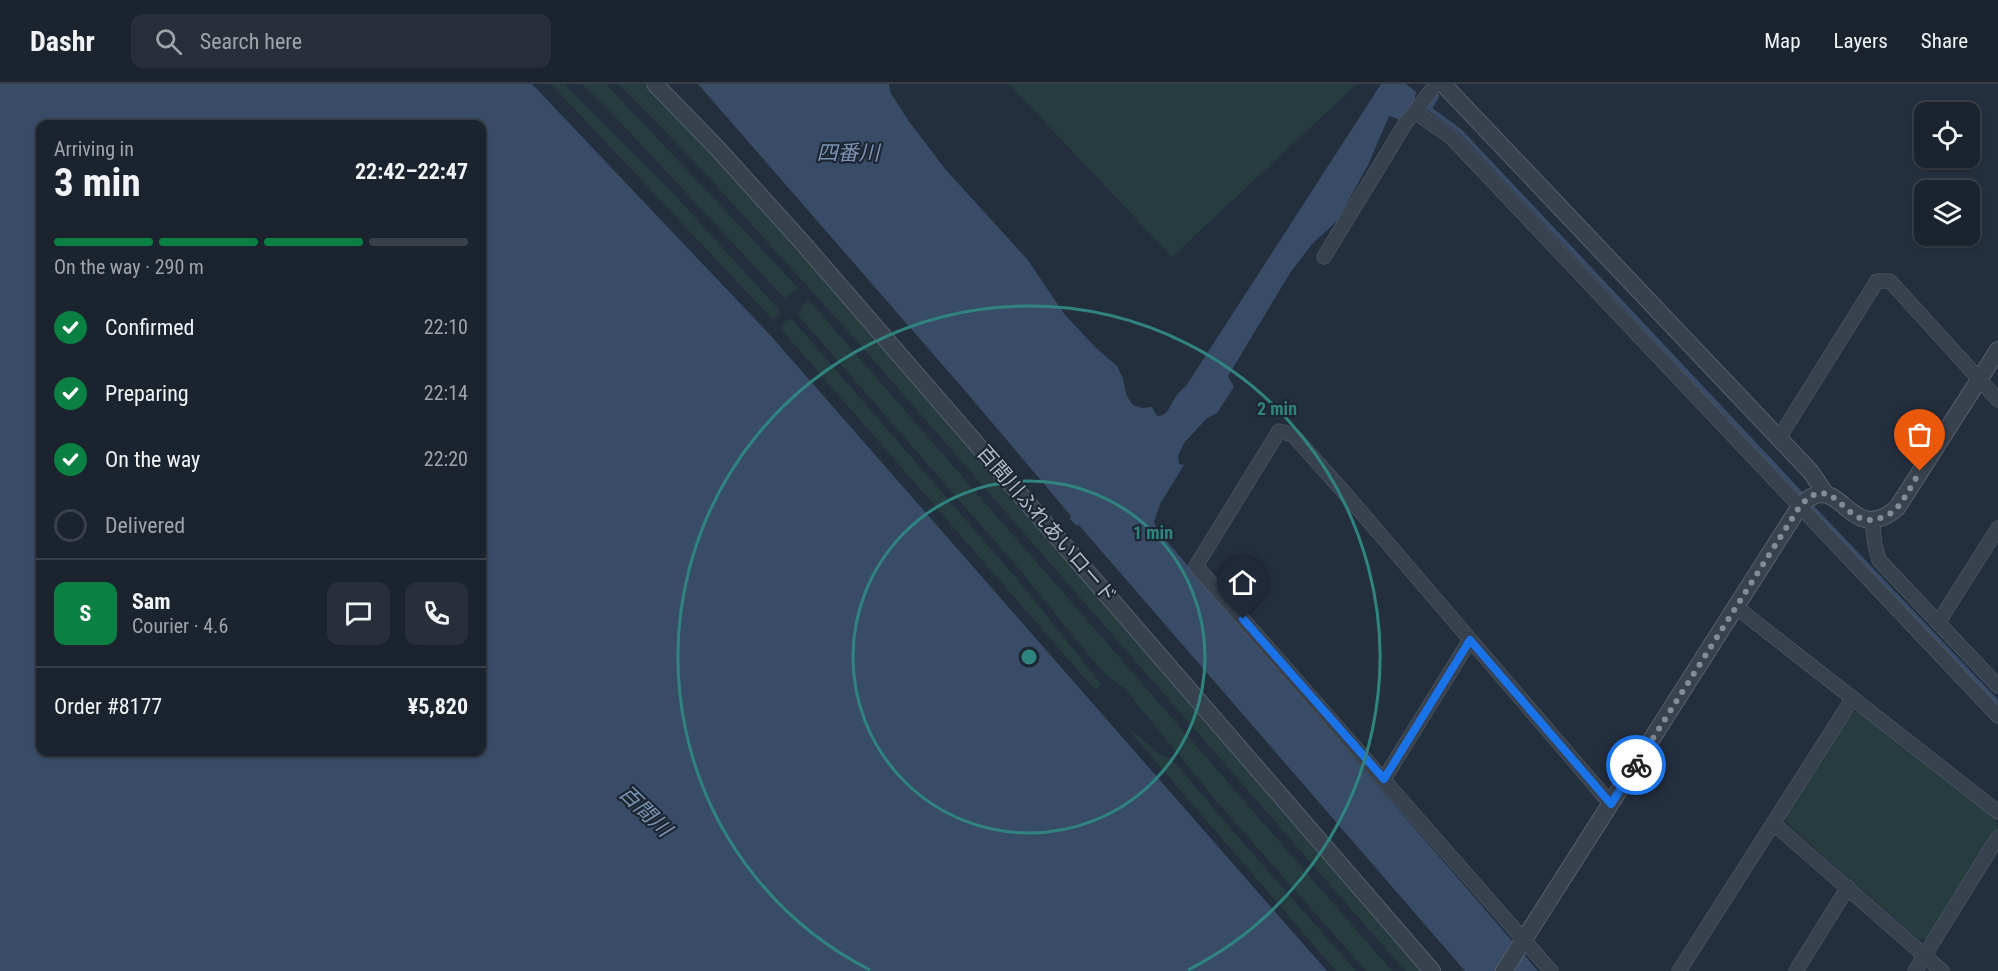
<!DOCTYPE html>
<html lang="en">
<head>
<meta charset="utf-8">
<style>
  :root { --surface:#1b232e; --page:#282f3a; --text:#f1f3f6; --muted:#a0a4aa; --line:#39404a; --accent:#0b8043 }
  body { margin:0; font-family:"Roboto Condensed","Noto Sans JP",sans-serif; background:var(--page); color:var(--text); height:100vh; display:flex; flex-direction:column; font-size:22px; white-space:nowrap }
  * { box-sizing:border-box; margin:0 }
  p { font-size:20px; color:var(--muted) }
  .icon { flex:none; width:33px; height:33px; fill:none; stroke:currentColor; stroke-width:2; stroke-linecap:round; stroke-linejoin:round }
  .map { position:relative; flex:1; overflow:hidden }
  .details { position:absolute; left:36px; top:36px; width:450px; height:636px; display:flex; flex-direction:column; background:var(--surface); border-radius:12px; box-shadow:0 2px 4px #0004,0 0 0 2px var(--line) }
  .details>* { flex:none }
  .tools { position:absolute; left:1914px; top:18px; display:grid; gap:12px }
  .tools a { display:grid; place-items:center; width:66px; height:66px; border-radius:12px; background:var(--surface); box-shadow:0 2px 4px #0004,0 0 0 2px var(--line); font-size:30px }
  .pin { position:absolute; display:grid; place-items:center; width:51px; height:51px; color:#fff; margin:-62px -26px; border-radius:50% 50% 50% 0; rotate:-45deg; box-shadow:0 0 6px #0007 }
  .pin .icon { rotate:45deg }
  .courier { position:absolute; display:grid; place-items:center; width:60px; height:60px; margin:-30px; border:4px solid #1a73e8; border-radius:50%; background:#fff; color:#222; box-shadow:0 2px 8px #0007 }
  .head em { font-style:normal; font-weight:700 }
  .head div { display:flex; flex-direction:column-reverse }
  .head { display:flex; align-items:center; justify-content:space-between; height:102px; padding:0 18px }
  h1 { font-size:39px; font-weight:700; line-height:45px }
  .bar { display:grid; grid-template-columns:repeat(4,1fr); gap:9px 6px; align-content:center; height:72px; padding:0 18px }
  .bar i { height:8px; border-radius:4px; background:var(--line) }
  .bar .on { background:var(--accent) }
  .bar p { grid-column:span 4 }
  .line { display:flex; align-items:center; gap:15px; padding:0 18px; border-top:2px solid var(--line) }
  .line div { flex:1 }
  .round { display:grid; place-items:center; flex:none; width:63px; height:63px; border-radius:12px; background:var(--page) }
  ol { padding:0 18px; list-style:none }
  li { display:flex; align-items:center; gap:18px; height:66px }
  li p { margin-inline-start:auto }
  li .icon { padding:6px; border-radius:50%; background:var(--accent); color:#fff; stroke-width:4 }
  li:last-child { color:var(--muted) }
  li i { width:33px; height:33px; border:3px solid var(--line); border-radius:50% }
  header { display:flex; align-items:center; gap:36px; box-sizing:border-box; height:84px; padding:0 30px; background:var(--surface); border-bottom:2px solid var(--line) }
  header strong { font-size:28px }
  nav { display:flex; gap:33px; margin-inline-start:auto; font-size:21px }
  .search { width:420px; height:54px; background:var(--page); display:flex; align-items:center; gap:15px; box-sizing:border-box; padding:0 21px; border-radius:12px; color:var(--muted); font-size:22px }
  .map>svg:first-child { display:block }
  .green { fill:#263c3f }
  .water { fill:#394c67; fill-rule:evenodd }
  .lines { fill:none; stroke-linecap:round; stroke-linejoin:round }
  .stream { stroke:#394c67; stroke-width:4.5 }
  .minor-casing { stroke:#565f6c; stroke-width:15 }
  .tertiary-casing { stroke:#565f6c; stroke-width:18 }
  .minor { stroke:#38414e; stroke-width:14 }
  .tertiary { stroke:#38414e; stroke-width:16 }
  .done { stroke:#828b98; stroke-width:6; stroke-dasharray:0 10.8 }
  .route { stroke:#1a73e8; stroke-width:8 }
  .ring { fill:none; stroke:#308480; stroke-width:3 }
  .labels { text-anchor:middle; stroke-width:4.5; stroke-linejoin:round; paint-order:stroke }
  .street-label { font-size:20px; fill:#b4bcc9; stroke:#1d2633 }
  .water-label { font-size:21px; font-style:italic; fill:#7c92b1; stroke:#1d2633 }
  .centre { fill:#308480; stroke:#1d2633; stroke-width:3 }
  .ring-label { font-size:18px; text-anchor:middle; font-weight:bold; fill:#308480; stroke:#1d2633; stroke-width:4.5; stroke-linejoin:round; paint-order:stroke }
</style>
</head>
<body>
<header>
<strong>Dashr</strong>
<div class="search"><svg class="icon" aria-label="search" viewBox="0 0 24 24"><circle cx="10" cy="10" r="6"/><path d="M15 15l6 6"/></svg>Search here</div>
<nav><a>Map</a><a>Layers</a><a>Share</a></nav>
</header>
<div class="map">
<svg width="1998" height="887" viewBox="0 0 1998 887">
  <rect width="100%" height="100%" fill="#242f3e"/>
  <!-- green -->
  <g class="green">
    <path d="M 551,0 L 564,0 L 672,108 L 781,228 L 773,236 Z"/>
    <path d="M 582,0 L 606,0 L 803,209 L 796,205 L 787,212 L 786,216 L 607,24 Z"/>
    <path d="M 618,0 L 644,0 L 760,117 L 1425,887 L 1405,887 L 856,256 L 694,77 Z"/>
    <path d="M 1009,0 L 1357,0 L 1172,173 Z"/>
    <path d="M 808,215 L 1392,887 L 1366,887 L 1218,719 L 1125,605 L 1101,586 L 1019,485 L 797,230 Z"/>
    <path d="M 791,234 L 1023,502 L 1101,600 L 1095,606 L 780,244 Z"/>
    <path d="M 1855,628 L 1859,628 L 1996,735 L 1998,745 L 1928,854 L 1919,856 L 1792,744 L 1787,738 L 1786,732 L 1851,631 Z"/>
    <path d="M 1133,647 L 1160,671 L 1171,674 L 1233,747 L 1356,887 L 1336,887 L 1131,649 Z"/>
  </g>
  <!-- water -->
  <g class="water">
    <path d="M 0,0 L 532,0 L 771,252 L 1327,887 L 0,887 ZM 482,40 L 482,668 L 40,668 L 40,40 Z"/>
    <path d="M 698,0 L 889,0 L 890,8 L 908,36 L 945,85 L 1027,175 L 1065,231 L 1097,265 L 1117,282 L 1123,295 L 1127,313 L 1133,321 L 1142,324 L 1152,323 L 1157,332 C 1170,332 1170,318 1178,310 C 1180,307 1183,305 1186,302 L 1381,0 L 1406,0 L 1416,8 L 1414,19 L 1403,37 L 1389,32 L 1368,81 L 1338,136 L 1312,160 L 1290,189 L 1228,292 L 1234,303 L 1217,329 L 1206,335 L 1184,359 L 1178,372 L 1179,380 L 1184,381 L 1160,420 L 1154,438 L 1158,447 L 1538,887 L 1465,887 L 1078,440 L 1077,442 L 1070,435 L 1071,432 L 967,309 Z"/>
  </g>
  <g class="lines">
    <!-- stream -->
    <g class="stream">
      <path d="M 1423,20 L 1460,47 L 1805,414"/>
      <path d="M 1430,24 L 1437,12"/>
      <path d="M 1810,421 L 1998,619"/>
    </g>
    <defs>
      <g id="minor">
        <path d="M 1415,28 L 1451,53 L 1998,632"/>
        <path d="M 1324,173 L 1405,40 L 1436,0"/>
        <path d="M 1779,354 L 1877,197 L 1890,197 L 1998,316"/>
        <path d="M 1872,436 L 1875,461 L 1879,476 L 1998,602"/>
        <path d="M 1736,523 L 1998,728"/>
        <path d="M 1938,539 L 1998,444"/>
        <path d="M 1384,695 L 1470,556"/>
        <path d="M 1773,739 L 1942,887"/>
        <path d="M 1551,887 L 1196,482 L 1279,347 L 1293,351 L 1343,407 L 1611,720"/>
        <path d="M 1679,887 L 1853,614"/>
        <path d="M 1796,887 L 1848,803"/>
        <path d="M 1915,887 L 1998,753"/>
      </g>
      <g id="tertiary">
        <path d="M 655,0 L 717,64 L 801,157 L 1432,887"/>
        <path d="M 1443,0 L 1811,388 L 1825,409"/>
        <path d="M 1504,887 L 1800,422 C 1841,380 1848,466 1897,424 L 1998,266"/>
      </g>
    </defs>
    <!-- minor casing -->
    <use href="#minor" class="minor-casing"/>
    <!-- tertiary casing -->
    <use href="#tertiary" class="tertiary-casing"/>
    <!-- minor -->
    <use href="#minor" class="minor"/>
    <!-- tertiary -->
    <use href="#tertiary" class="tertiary"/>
  </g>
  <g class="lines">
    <!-- done -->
    <path class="done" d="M 1636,681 L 1800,422 C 1835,384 1842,444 1877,435 C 1884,433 1892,430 1897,424 C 1906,413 1913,399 1920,387"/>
    <!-- route -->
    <path class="route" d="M 1243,535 L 1384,695 L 1470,556 L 1611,720 L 1636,681"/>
  </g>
  <!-- distance rings -->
  <g class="ring">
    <circle cx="1029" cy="573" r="176"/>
    <path d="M870 886A351 351 0 1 1 1188 886"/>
  </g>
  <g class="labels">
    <!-- street labels -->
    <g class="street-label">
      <text transform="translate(1047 440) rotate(49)" y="7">百間川ふれあいロード</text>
    </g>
    <!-- water labels -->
    <g class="water-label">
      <text x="848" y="76">四番川</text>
      <text transform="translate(645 727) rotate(44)" y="7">百間川</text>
    </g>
  </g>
  <circle cx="1029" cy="573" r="9" class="centre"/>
  <g class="ring-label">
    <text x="1277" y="331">2 min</text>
    <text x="1153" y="455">1 min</text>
  </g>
</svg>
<div class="tools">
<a><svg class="icon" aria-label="locate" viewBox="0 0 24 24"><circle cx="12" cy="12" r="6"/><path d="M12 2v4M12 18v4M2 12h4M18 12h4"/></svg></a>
<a><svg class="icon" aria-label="layers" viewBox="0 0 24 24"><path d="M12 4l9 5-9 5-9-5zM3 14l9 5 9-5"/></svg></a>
</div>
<div class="pin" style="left:1920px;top:387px;background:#ea580c"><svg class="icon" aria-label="bag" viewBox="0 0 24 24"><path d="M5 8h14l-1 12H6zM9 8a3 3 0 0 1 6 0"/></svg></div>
<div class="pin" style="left:1243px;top:535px;background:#1f2937"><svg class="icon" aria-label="home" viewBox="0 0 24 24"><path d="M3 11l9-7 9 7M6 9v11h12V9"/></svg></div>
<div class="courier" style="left:1636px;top:681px"><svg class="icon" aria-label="bike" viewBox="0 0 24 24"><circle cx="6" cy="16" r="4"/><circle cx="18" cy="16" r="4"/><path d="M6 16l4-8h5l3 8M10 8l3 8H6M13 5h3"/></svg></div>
<section class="details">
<div class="head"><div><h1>3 min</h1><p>Arriving in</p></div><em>22:42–22:47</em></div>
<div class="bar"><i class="on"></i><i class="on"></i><i class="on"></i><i></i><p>On the way · 290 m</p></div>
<ol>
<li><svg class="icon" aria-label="check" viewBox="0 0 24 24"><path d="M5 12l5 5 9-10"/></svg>Confirmed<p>22:10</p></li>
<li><svg class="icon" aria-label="check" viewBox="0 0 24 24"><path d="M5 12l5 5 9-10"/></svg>Preparing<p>22:14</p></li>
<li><svg class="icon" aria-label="check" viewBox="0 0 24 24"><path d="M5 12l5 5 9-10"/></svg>On the way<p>22:20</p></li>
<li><i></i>Delivered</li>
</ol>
<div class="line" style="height:108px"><b class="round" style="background:var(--accent);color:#fff">S</b><div><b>Sam</b><p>Courier · 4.6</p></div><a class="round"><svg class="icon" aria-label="chat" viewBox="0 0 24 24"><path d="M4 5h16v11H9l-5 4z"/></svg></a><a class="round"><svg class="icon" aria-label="phone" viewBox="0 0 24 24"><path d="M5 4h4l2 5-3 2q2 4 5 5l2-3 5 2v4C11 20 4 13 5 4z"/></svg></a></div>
<div class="line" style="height:78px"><div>Order #8177</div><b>¥5,820</b></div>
</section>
</div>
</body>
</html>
